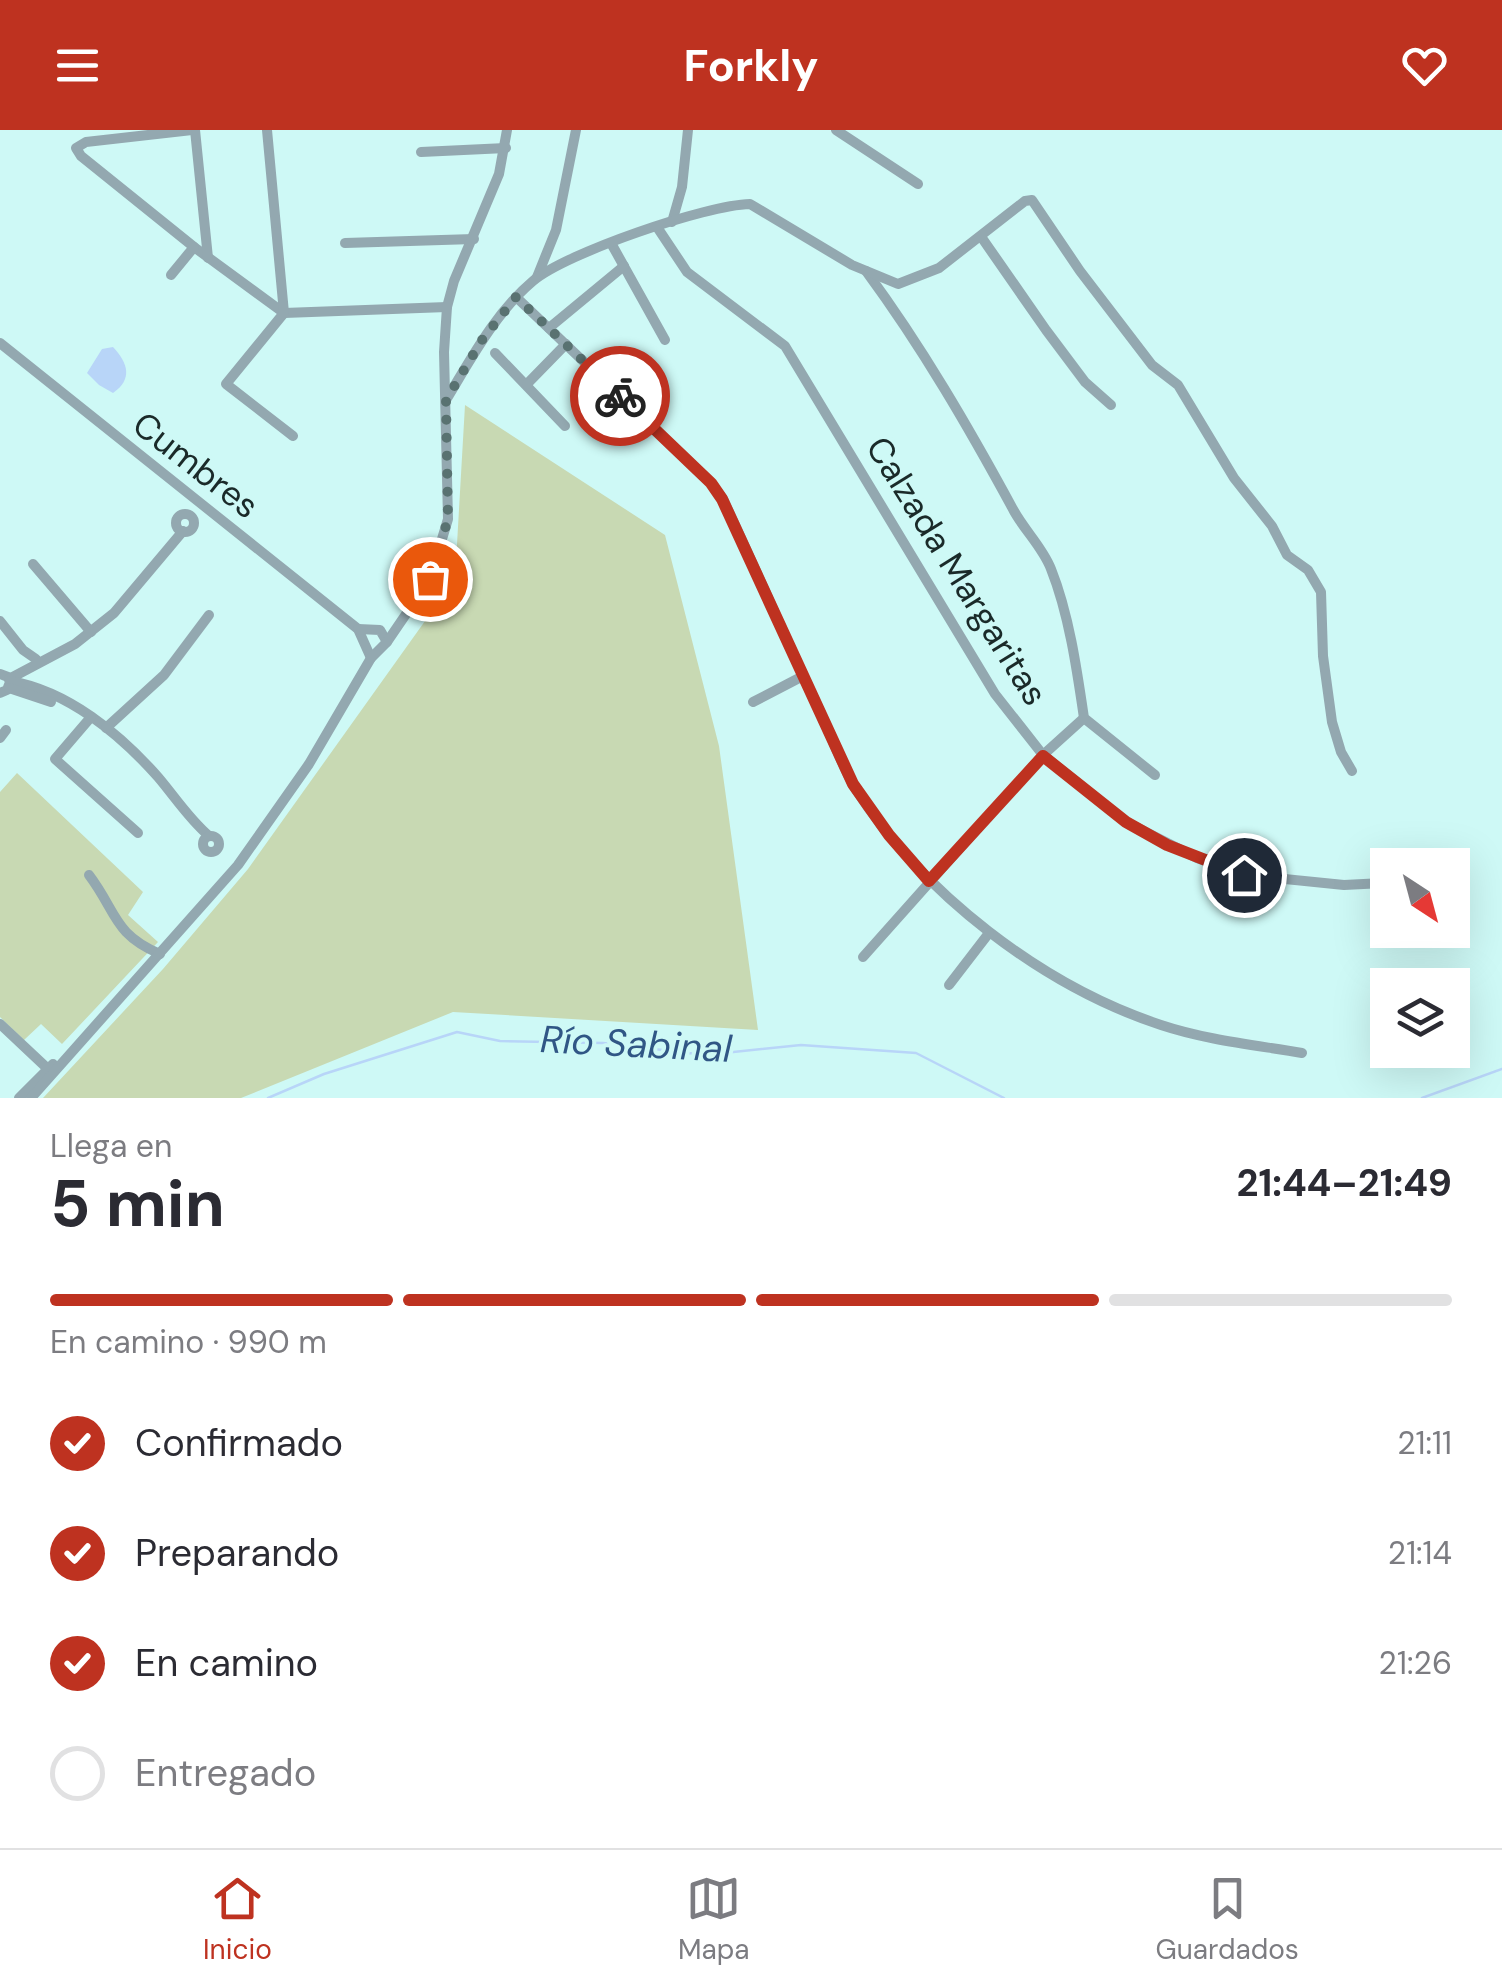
<!DOCTYPE html>
<html lang="es">
<head>
<meta charset="utf-8">
<style>
  :root { --surface:#fff; --page:#f2f2f3; --text:#2b2b33; --muted:#7c7c81; --line:#e1e1e2; --accent:#be3220 }
  body { margin:0; font-family:"DM Sans",sans-serif; background:var(--page); color:var(--text); height:100vh; display:flex; flex-direction:column; font-size:38px; white-space:nowrap }
  * { box-sizing:border-box; margin:0 }
  p { font-size:32px; color:var(--muted) }
  .icon { flex:none; width:55px; height:55px; fill:none; stroke:currentColor; stroke-width:2; stroke-linecap:round; stroke-linejoin:round }
  .map { position:relative; height:968px; overflow:hidden }
  .panel { display:flex; flex-direction:column; background:var(--surface); flex:1 }
  .panel>* { flex:none }
  .needle { width:65px; rotate:144deg }
  .buttons { position:absolute; left:1370px; top:718px; display:grid; gap:20px }
  .buttons a { display:grid; place-items:center; width:100px; height:100px; border-radius:0px; background:var(--surface); box-shadow:0 10px 40px #0002; font-size:50px }
  .pin { position:absolute; display:grid; place-items:center; width:85px; height:85px; color:#fff; margin:-42px; border:5px solid #fff; border-radius:50%; box-shadow:0 2px 10px #0007 }
  .courier { position:absolute; display:grid; place-items:center; width:100px; height:100px; margin:-50px; border:8px solid #be3220; border-radius:50%; background:#fff; color:#222; box-shadow:0 2px 12px #0007 }
  .summary em { font-style:normal; font-weight:700 }
  .summary div { display:flex; flex-direction:column-reverse }
  .summary { display:flex; align-items:center; justify-content:space-between; height:170px; padding:0 50px }
  h1 { font-size:65px; font-weight:700; line-height:75px }
  .bar { display:grid; grid-template-columns:repeat(4,1fr); gap:15px 10px; align-content:center; height:120px; padding:0 50px }
  .bar i { height:12px; border-radius:8px; background:var(--line) }
  .bar .current { background:var(--accent) }
  .bar p { grid-column:span 4 }
  ol { padding:0 50px; list-style:none }
  li { display:flex; align-items:center; gap:30px; height:110px }
  li p { margin-inline-start:auto }
  li .icon { padding:10px; border-radius:50%; background:var(--accent); color:#fff; stroke-width:4 }
  li:last-child { color:var(--muted) }
  li i { width:55px; height:55px; border:5px solid var(--line); border-radius:50% }
  header { display:flex; justify-content:space-between; align-items:center; height:130px; padding:0 50px; background:var(--accent); color:#fff; font-size:45px; font-weight:700 }
  .dock { display:flex; justify-content:space-around; align-items:center; height:140px; border-top:2px solid var(--line); background:var(--surface); font-size:28px; color:var(--muted) }
  .dock a { display:grid; justify-items:center; gap:5px }
  .dock .current { color:var(--accent) }
  .map>svg:first-child { display:block }
  .green { fill:#c8d9b3 }
  .water { fill:#b8d5f8 }
  .lines { fill:none; stroke-linecap:round; stroke-linejoin:round }
  .stream { stroke:#b8d5f8; stroke-width:2.5 }
  .minor { stroke:#93a8b0; stroke-width:10 }
  .done { stroke:#597271; stroke-width:10; stroke-dasharray:0 18 }
  .route { stroke:#be3220; stroke-width:12 }
  .labels { text-anchor:middle; stroke-width:8; stroke-linejoin:round; paint-order:stroke }
  .street-label { font-size:35px; fill:#1a2a29; stroke:#cef9f6 }
  .water-label { font-size:38px; font-style:italic; fill:#305685; stroke:#cef9f6 }
</style>
</head>
<body>
<header><svg class="icon" aria-label="menu" viewBox="0 0 24 24"><path d="M4 6h16M4 12h16M4 18h16"/></svg>Forkly<svg class="icon" aria-label="heart" viewBox="0 0 24 24"><path d="M12 20l-8-8c-3-5 5-10 8-4 3-6 11-1 8 4z"/></svg></header>
<div class="map">
<svg width="1502" height="968" viewBox="0 0 1502 968">
  <rect width="100%" height="100%" fill="#cef9f6"/>
  <!-- green -->
  <g class="green">
    <path d="M 465,275 L 665,405 L 719,616 L 758,900 L 453,882 L 241,968 L 43,968 L 163,839 L 248,739 L 455,449 Z"/>
    <path d="M 17,643 L 143,762 L 128,785 L 158,812 L 62,914 L 41,894 L 24,910 L 0,887 L 0,662 Z"/>
  </g>
  <!-- water -->
  <path class="water" d="M 113,217 C 128,233 133,249 113,263 L 99,255 L 87,243 L 102,219 Z"/>
  <g class="lines">
    <!-- stream -->
    <g class="stream">
      <path d="M 268,968 L 324,944 L 457,902 L 500,911 L 603,913 L 705,925 L 801,915 L 916,923 L 1004,968"/>
      <path d="M 1422,968 L 1502,939"/>
    </g>
    <!-- minor -->
    <g class="minor">
      <path d="M 192,0 L 86,12 L 76,18 L 81,26 L 194,117 L 284,183 L 447,177"/>
      <path d="M 195,0 L 208,128"/>
      <path d="M 267,0 L 284,183 L 226,254 L 293,306"/>
      <path d="M 836,0 L 918,54"/>
      <path d="M 421,22 L 506,18"/>
      <path d="M 672,92 L 682,57 L 688,0"/>
      <path d="M 657,97 L 687,142 L 785,216 L 995,564 L 1043,625 L 1126,692 L 1197,728 L 1244,745 L 1344,755 L 1383,753"/>
      <path d="M 982,108 L 1046,200 L 1085,252 L 1111,275"/>
      <path d="M 345,113 L 474,109"/>
      <path d="M 611,113 L 665,210"/>
      <path d="M 866,141 C 922,217 969,298 1014,381 C 1025,401 1043,418 1051,439 C 1069,484 1077,540 1084,588 L 1155,645"/>
      <path d="M 171,145 L 194,117"/>
      <path d="M 537,147 L 556,100 L 576,0"/>
      <path d="M 516,167 L 711,353 L 723,369 C 755,437 785,507 817,575 C 830,602 840,633 855,658 C 922,763 1042,856 1161,895 C 1206,910 1255,915 1302,923"/>
      <path d="M 549,198 L 624,136"/>
      <path d="M 0,213 L 358,499 L 371,528"/>
      <path d="M 495,223 L 565,296"/>
      <path d="M 527,254 L 566,214"/>
      <path d="M 446,270 C 471,229 495,183 533,151 C 566,123 706,75 750,74 L 852,135 L 898,154 L 939,138 L 1025,71 L 1032,70 L 1080,141 L 1152,235 L 1178,255 L 1234,348 L 1272,396 L 1287,425 L 1308,440 L 1321,462 L 1323,526 L 1332,592 L 1341,622 L 1352,641"/>
      <circle cx="185" cy="393" r="9"/>
      <path d="M 33,434 L 91,502"/>
      <path d="M 0,491 L 23,520 L 36,529"/>
      <path d="M 358,499 L 380,500 L 387,512"/>
      <path d="M 0,544 L 8,547 L 10,552 L 7,560 L 0,563"/>
      <path d="M 9,549 L 75,514 L 114,483 L 183,401"/>
      <path d="M 10,551 C 68,561 120,604 158,647 C 175,667 189,689 209,706"/>
      <path d="M 9,558 L 51,572"/>
      <path d="M 753,572 L 803,546"/>
      <path d="M 91,587 L 55,629 L 138,703"/>
      <path d="M 106,598 L 164,545 L 209,485"/>
      <path d="M 0,608 L 6,600"/>
      <circle cx="211" cy="714" r="8"/>
      <path d="M 89,745 C 117,782 113,804 160,824"/>
      <path d="M 863,827 L 1043,625 L 1084,588"/>
      <path d="M 949,855 L 989,803"/>
      <path d="M 0,894 L 48,939"/>
      <path d="M 19,968 L 53,934"/>
      <path d="M 31,968 L 238,735 L 309,634 L 371,528 L 387,512 L 430,449 L 448,389 L 444,222 L 447,177 L 454,151 L 499,44 L 507,0"/>
    </g>
  </g>
  <g class="lines">
    <!-- done -->
    <path class="done" d="M 430,449 L 448,389 L 446,270 L 482,210 L 516,167 L 620,266"/>
    <!-- route -->
    <path class="route" d="M 620,266 L 711,353 L 722,369 L 853,654 L 889,705 L 929,751 L 1043,626 L 1126,692 L 1167,715 L 1244,745"/>
  </g>
  <g class="labels">
    <!-- street labels -->
    <g class="street-label">
      <text transform="translate(196 335) rotate(38)" y="12">Cumbres</text>
      <text transform="translate(957 441) rotate(58)" y="12">Calzada Margaritas</text>
    </g>
    <!-- water labels -->
    <g class="water-label">
      <text transform="translate(636 914) rotate(3)" y="13">Río Sabinal</text>
    </g>
  </g>
</svg>
<div class="buttons">
<a><svg class="needle" viewBox="-14 -14 28 28"><path d="M0-13l5 13h-10z" fill="#e53935"/><path d="M0 13l5-13h-10z" fill="#7c7c81"/></svg></a>
<a><svg class="icon" aria-label="layers" viewBox="0 0 24 24"><path d="M12 4l9 5-9 5-9-5zM3 14l9 5 9-5"/></svg></a>
</div>
<div class="pin" style="left:430px;top:449px;background:#ea580c"><svg class="icon" aria-label="bag" viewBox="0 0 24 24"><path d="M5 8h14l-1 12H6zM9 8a3 3 0 0 1 6 0"/></svg></div>
<div class="pin" style="left:1244px;top:745px;background:#1f2937"><svg class="icon" aria-label="home" viewBox="0 0 24 24"><path d="M3 11l9-7 9 7M6 9v11h12V9"/></svg></div>
<div class="courier" style="left:620px;top:266px"><svg class="icon" aria-label="bike" viewBox="0 0 24 24"><circle cx="6" cy="16" r="4"/><circle cx="18" cy="16" r="4"/><path d="M6 16l4-8h5l3 8M10 8l3 8H6M13 5h3"/></svg></div>
</div>
<section class="panel">
<div class="summary"><div><h1>5 min</h1><p>Llega en</p></div><em>21:44–21:49</em></div>
<div class="bar"><i class="current"></i><i class="current"></i><i class="current"></i><i></i><p>En camino · 990 m</p></div>
<ol>
<li><svg class="icon" aria-label="check" viewBox="0 0 24 24"><path d="M5 12l5 5 9-10"/></svg>Confirmado<p>21:11</p></li>
<li><svg class="icon" aria-label="check" viewBox="0 0 24 24"><path d="M5 12l5 5 9-10"/></svg>Preparando<p>21:14</p></li>
<li><svg class="icon" aria-label="check" viewBox="0 0 24 24"><path d="M5 12l5 5 9-10"/></svg>En camino<p>21:26</p></li>
<li><i></i>Entregado</li>
</ol>
</section>
<nav class="dock">
<a class="current"><svg class="icon" aria-label="home" viewBox="0 0 24 24"><path d="M3 11l9-7 9 7M6 9v11h12V9"/></svg>Inicio</a>
<a><svg class="icon" aria-label="map" viewBox="0 0 24 24"><path d="M3 6l6-2 6 2 6-2v14l-6 2-6-2-6 2zM9 4v14M15 6v14"/></svg>Mapa</a>
<a><svg class="icon" aria-label="saved" viewBox="0 0 24 24"><path d="M7 4h10v16l-5-4-5 4z"/></svg>Guardados</a>
</nav>
</body>
</html>
